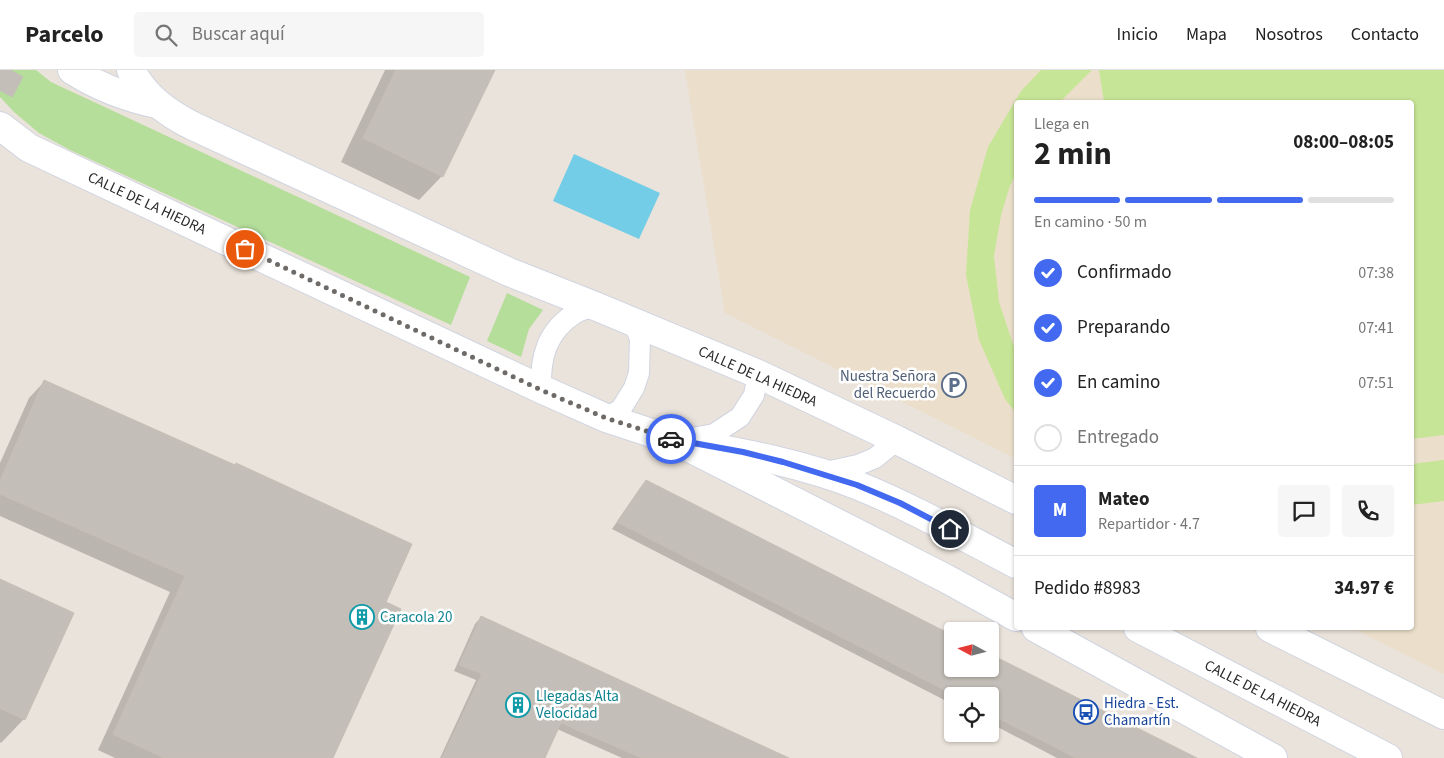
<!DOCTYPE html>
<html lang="es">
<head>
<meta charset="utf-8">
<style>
  :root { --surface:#fff; --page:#f6f6f6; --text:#222; --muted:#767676; --line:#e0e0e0; --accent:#4269f0 }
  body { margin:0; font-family:"Source Sans 3",sans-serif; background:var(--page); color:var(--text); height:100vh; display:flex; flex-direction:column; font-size:19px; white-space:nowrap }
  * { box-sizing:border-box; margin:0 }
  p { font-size:16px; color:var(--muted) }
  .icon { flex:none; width:28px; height:28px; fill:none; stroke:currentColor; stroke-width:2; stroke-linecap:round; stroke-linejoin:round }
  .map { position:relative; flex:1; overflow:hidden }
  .sheet { position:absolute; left:1014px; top:30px; width:400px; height:530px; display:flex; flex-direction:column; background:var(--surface); border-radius:5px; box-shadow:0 1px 4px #0004 }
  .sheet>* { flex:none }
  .needle { width:32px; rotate:277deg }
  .fabs { position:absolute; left:944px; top:552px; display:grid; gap:10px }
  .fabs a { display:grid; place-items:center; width:55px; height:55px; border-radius:5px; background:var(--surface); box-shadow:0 1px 4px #0004; font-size:25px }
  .pin { position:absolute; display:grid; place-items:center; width:42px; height:42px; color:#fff; margin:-21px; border:2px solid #fff; border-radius:50%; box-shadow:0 1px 5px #0007 }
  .courier { position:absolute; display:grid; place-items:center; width:50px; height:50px; margin:-25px; border:4px solid #4269f0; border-radius:50%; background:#fff; color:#222; box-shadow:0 1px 6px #0007 }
  .overview em { font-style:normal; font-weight:700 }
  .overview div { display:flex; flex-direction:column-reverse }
  .overview { display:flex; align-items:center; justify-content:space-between; height:85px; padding:0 20px }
  h1 { font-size:32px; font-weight:700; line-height:38px }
  .bar { display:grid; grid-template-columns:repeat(4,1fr); gap:8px 5px; align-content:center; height:60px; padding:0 20px }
  .bar i { height:6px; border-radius:4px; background:var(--line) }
  .bar .current { background:var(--accent) }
  .bar p { grid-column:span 4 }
  .line { display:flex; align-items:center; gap:12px; padding:0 20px; border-top:1px solid var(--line) }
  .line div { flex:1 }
  .round { display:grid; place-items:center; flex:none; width:52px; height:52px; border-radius:5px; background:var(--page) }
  ol { padding:0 20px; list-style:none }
  li { display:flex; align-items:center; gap:15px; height:55px }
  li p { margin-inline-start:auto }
  li .icon { padding:5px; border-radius:50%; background:var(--accent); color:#fff; stroke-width:4 }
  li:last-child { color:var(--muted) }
  li i { width:28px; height:28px; border:2px solid var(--line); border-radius:50% }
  header { display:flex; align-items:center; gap:30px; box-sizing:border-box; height:70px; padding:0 25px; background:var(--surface); border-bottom:1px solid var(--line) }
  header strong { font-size:24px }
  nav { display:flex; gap:28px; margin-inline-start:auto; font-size:18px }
  .search { width:350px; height:45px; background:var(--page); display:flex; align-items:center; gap:12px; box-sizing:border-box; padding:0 18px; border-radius:5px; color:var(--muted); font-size:19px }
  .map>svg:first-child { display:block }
  .education { fill:#ebdfcb }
  .green { fill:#b4de9a }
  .pitch { fill:#c7e596 }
  .water { fill:#73cde7 }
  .shadow { fill:#0003 }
  .building { fill:#c3beb7; stroke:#c5bfb5 }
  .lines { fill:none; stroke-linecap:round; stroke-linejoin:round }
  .primary-tunnel { stroke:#c3beb7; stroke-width:28; stroke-dasharray:28 14; stroke-linecap:butt }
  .service-casing { stroke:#d0d4e1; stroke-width:22 }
  .minor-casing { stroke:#d0d4e1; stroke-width:30 }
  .secondary-casing { stroke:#d0d4e1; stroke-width:30 }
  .service { stroke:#fff; stroke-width:20 }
  .minor { stroke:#fff; stroke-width:28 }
  .secondary { stroke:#fff; stroke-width:28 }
  .done { stroke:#6d6a67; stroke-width:5; stroke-dasharray:0 9 }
  .route { stroke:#4269f0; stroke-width:6 }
  .labels { text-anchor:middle; stroke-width:5; stroke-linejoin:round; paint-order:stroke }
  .street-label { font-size:15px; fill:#292929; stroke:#fff }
  .service-label { font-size:15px; fill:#4e5e75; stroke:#fff; text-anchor:end }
  .culture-label { font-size:15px; fill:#0d838f; stroke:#fff; text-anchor:start }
  .transit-label { font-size:15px; fill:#164399; stroke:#fff; text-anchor:start }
</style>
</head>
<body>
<header>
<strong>Parcelo</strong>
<div class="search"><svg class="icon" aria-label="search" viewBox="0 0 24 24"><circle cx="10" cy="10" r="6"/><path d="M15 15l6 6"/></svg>Buscar aquí</div>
<nav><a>Inicio</a><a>Mapa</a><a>Nosotros</a><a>Contacto</a></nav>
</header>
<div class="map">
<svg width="1444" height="688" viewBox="0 0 1444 688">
  <rect width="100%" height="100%" fill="#eae3db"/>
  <!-- education -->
  <path class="education" d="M 685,0 L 1444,0 L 1444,604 L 1352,558 L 1411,558 L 1411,32 L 1016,32 L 1016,389 L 725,243 Z"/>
  <!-- green -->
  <g class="green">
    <path d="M 0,0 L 36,0 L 51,12 L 470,207 L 451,255 L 70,80 L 39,63 L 14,42 L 0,27 Z"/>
    <path d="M 507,223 L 543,240 L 529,259 L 521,287 L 487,271 Z"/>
  </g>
  <!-- pitch -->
  <g class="pitch">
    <path d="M 1041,0 L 1092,0 L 1060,32 L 1016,32 L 1016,103 L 1010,116 L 1001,145 L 994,186 L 999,232 L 1016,283 L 1016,343 L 1005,329 L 979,270 L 966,205 L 970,140 L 988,77 L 1021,21 Z"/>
    <path d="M 1099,0 L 1444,0 L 1444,365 L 1411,369 L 1411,32 L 1104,32 Z"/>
    <path d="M 1444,390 L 1444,431 L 1411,435 L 1411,394 Z"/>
  </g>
  <!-- water -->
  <path class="water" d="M 574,84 L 660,123 L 639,169 L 553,131 Z"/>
  <!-- shadow -->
  <g class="shadow">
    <path d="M 385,0 L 493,0 L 442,106 L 419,130 L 341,92 Z"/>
    <path d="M 44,312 L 384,532 L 332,688 L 115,688 L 98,680 L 170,522 L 0,446 L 0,393 L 29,328 Z"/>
    <path d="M 646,412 L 952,567 L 952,599 L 990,599 L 990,585 L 1193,688 L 1057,688 L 990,653 L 990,626 L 952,626 L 952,634 L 612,459 L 640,418 Z"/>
    <path d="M 0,510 L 24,649 L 1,673 L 0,672 Z"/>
    <path d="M 481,547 L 786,688 L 622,688 L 557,659 L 543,688 L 440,688 L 476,610 L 454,601 L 475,554 Z"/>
  </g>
  <!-- building -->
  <g class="building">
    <path d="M 396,0 L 495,0 L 443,107 L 363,68 Z"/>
    <path d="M 44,310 L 235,395 L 236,393 L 412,474 L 386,532 L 401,539 L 333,688 L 164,688 L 113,664 L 185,506 L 0,424 L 0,411 Z"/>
    <path d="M 646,410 L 952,565 L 952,599 L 990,599 L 990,584 L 1197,688 L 1076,688 L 990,644 L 990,626 L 956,626 L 617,452 Z"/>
    <path d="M 0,509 L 74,543 L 25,650 L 0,638 Z"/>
    <path d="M 481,546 L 789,688 L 642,688 L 561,653 L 545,688 L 442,688 L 482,604 L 459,595 Z"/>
  </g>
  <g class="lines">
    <!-- primary-tunnel -->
    <path class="primary-tunnel" d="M 0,21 L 11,0"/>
    <defs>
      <g id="service">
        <path d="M 541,319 C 540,289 546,262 574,244 C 580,240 588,238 595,236"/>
        <path d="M 606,348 L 621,339 L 634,318 L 639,303 L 640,268 L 632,251"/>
        <path d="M 688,369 L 714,364 L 740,347 L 754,325 L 758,304"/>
        <path d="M 821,403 L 858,395 L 875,388 L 897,370"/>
      </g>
      <g id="minor">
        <path d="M 72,0 C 97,16 128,28 157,34"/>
        <path d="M 685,372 C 744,383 804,394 859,416 C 913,438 964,467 1016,494"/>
        <path d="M 1138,558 L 1388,688"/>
      </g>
      <g id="secondary">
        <path d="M 131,0 C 145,27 167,43 193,56 L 509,202 L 595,236 L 758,304 L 897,370 L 1016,430"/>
        <path d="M 0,56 L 29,78 L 541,319 L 606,348 L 676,371 L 945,508 L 1016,547"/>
        <path d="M 1036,558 L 1273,688"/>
        <path d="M 1270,558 L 1444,645"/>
      </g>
    </defs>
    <!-- service casing -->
    <use href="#service" class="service-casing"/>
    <!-- minor casing -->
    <use href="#minor" class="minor-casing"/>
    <!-- secondary casing -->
    <use href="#secondary" class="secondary-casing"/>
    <!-- service -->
    <use href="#service" class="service"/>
    <!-- minor -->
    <use href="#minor" class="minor"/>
    <!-- secondary -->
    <use href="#secondary" class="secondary"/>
  </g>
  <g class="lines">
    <!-- done -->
    <path class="done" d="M 245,179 L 541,320 L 606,348 L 671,369"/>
    <!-- route -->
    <path class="route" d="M 671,369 L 743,382 L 783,392 L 857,415 L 900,433 L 950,459"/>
  </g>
  <!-- icons -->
  <defs>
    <symbol id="parking-ring" viewBox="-11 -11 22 22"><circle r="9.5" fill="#fff" stroke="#5c6f8a" stroke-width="1.5"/><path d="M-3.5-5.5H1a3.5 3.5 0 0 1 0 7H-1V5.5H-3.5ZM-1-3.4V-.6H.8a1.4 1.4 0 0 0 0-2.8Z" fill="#5c6f8a"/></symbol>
    <symbol id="building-ring" viewBox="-11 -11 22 22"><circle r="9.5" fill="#fff" stroke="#0f9aa8" stroke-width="1.5"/><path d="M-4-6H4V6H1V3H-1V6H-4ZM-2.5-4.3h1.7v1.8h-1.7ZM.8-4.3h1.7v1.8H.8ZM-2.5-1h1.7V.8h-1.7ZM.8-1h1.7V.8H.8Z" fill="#0f9aa8"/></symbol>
    <symbol id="bus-ring" viewBox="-11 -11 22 22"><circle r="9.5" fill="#fff" stroke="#1a4fb4" stroke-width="1.5"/><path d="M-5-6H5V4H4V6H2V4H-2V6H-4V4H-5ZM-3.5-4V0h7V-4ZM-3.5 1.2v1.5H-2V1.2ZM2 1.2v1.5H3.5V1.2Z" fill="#1a4fb4"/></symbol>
  </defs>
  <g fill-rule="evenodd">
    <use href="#parking-ring" x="940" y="301" width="28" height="28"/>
    <use href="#building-ring" x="348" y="533" width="28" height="28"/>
    <use href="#building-ring" x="504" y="621" width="28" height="28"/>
    <use href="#bus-ring" x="1072" y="628" width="28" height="28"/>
  </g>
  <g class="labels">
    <!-- street labels -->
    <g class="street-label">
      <text transform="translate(147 133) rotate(25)" y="5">CALLE DE LA HIEDRA</text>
      <text transform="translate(758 306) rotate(24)" y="5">CALLE DE LA HIEDRA</text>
      <text transform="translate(1263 623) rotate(27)" y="5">CALLE DE LA HIEDRA</text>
    </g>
    <!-- service labels -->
    <g class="service-label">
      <text x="936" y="311">Nuestra Señora<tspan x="936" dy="17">del Recuerdo</tspan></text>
    </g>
    <!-- culture labels -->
    <g class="culture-label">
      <text x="380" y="552">Caracola 20</text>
      <text x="536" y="631">Llegadas Alta<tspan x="536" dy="17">Velocidad</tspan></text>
    </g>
    <!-- transit labels -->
    <g class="transit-label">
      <text x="1104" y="638">Hiedra - Est.<tspan x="1104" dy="17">Chamartín</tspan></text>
    </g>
  </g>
</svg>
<div class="fabs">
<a><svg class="needle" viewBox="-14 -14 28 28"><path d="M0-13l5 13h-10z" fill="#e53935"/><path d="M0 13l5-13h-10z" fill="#767676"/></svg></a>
<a><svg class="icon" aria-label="locate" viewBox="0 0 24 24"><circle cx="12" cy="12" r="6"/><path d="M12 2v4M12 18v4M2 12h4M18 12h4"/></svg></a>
</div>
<div class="pin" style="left:245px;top:179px;background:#ea580c"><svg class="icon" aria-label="bag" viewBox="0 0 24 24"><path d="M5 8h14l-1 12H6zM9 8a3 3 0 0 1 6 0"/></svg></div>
<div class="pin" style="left:950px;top:459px;background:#1f2937"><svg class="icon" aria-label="home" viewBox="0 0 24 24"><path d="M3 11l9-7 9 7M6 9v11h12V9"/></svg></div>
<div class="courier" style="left:671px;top:369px"><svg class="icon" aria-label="car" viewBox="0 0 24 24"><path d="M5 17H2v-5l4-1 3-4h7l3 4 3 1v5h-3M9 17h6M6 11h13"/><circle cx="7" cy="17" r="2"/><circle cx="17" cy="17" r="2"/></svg></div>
<section class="sheet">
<div class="overview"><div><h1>2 min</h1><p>Llega en</p></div><em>08:00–08:05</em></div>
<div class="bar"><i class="current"></i><i class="current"></i><i class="current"></i><i></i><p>En camino · 50 m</p></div>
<ol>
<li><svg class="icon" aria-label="check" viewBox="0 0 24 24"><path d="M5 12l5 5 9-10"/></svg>Confirmado<p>07:38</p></li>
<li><svg class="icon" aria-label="check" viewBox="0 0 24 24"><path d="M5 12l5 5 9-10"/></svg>Preparando<p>07:41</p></li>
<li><svg class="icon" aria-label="check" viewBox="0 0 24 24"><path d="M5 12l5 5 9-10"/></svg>En camino<p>07:51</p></li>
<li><i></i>Entregado</li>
</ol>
<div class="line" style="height:90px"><b class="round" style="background:var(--accent);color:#fff">M</b><div><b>Mateo</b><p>Repartidor · 4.7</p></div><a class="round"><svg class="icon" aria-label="chat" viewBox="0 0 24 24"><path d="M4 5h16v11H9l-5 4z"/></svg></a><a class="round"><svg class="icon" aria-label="phone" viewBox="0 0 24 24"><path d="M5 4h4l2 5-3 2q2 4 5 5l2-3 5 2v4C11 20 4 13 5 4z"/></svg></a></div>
<div class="line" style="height:65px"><div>Pedido #8983</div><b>34.97 €</b></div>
</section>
</div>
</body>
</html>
